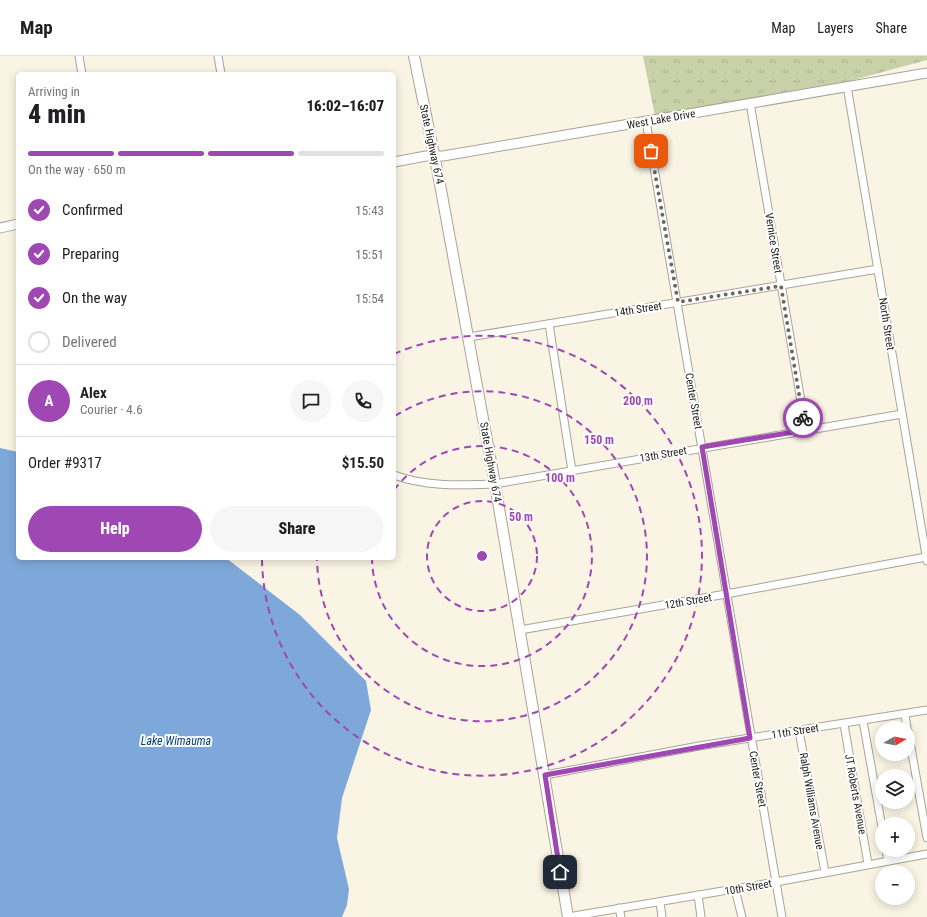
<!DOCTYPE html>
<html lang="en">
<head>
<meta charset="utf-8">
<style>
  :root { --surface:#fff; --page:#f6f6f6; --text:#202124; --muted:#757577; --line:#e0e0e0; --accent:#9f47b3 }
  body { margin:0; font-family:"Roboto Condensed",sans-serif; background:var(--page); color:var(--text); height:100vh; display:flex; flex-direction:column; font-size:15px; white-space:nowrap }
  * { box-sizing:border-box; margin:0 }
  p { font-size:13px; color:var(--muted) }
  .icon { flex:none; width:22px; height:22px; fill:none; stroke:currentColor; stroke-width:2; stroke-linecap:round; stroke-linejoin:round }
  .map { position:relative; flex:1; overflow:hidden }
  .drawer { position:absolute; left:16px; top:16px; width:380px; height:488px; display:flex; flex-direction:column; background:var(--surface); border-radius:6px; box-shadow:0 2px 10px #0003 }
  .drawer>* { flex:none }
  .needle { width:26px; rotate:80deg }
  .buttons { position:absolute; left:875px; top:665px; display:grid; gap:8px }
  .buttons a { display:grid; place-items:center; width:40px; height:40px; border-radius:50%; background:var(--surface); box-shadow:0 2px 10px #0003; font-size:20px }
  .pin { position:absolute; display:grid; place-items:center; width:34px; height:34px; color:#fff; margin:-17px; border-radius:8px; box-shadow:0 2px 6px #0006 }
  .courier { position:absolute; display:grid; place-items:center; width:40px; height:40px; margin:-20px; border:3px solid #9f47b3; border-radius:50%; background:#fff; color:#222; box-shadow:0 1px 5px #0007 }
  .headline em { font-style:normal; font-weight:800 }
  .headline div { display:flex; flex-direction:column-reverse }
  .headline { display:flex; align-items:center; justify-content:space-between; height:68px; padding:0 12px }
  h1 { font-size:26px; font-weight:800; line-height:30px }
  .bar { display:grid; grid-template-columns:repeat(4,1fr); gap:6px 4px; align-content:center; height:48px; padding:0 12px }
  .bar i { height:5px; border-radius:3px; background:var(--line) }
  .bar .active { background:var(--accent) }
  .bar p { grid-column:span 4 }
  .line { display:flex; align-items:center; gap:10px; padding:0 12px; border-top:1px solid var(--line) }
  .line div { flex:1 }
  .round { display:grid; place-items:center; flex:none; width:42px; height:42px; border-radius:21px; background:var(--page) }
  ol { padding:0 12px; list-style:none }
  li { display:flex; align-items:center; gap:12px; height:44px }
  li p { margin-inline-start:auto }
  li .icon { padding:4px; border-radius:50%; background:var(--accent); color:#fff; stroke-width:4 }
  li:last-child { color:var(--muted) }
  li i { width:22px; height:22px; border:2px solid var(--line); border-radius:50% }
  .button { display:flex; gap:8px; margin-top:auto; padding:8px 12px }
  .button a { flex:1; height:46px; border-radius:24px; background:var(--accent); color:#fff; font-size:16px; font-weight:800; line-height:46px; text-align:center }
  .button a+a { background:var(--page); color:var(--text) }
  header { display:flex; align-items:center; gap:24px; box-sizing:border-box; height:56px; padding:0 20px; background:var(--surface); border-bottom:1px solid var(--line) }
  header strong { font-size:19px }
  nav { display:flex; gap:22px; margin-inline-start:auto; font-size:14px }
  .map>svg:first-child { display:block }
  .grass { fill:url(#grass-tufts) }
  .water { fill:#7fa8da }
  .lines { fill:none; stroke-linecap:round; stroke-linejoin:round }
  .minor-casing { stroke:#aaa496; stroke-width:9 }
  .tertiary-casing { stroke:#aaa496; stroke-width:11 }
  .secondary-casing { stroke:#aaa496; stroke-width:12 }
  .minor { stroke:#fff; stroke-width:7 }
  .tertiary { stroke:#fff; stroke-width:9 }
  .secondary { stroke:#fff; stroke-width:10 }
  .done { stroke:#6c685f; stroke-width:4; stroke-dasharray:0 7.2 }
  .route { stroke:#9f47b3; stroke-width:5 }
  .ring { fill:none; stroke:#9f47b3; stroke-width:2; stroke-dasharray:7 5 }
  .labels { text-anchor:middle; stroke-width:4; stroke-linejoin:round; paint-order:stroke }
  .street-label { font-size:11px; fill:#1f1d18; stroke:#fff }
  .water-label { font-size:12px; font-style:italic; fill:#003f7a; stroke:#fff }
  .centre { fill:#9f47b3; stroke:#fff; stroke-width:2 }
  .ring-label { font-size:12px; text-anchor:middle; font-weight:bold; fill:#9f47b3; stroke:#fff; stroke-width:4; stroke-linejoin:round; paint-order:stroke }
</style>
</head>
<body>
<header>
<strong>Map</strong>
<nav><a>Map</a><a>Layers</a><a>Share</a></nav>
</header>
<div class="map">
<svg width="927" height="861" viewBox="0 0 927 861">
  <defs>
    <pattern id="grass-tufts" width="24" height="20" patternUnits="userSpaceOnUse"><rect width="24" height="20" fill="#c9d1a9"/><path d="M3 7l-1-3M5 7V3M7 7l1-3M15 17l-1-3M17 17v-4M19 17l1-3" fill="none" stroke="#acb391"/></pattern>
  </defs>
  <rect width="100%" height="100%" fill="#faf4e4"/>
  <!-- grass -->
  <path class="grass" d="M 643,0 L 927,0 L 927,4 L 842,27 L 655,60 Z"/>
  <!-- water -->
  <path class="water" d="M 0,392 L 18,396 L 18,502 L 226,502 L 300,559 L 366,625 L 371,654 L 342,742 L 337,782 L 349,833 L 347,849 L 342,861 L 0,861 Z"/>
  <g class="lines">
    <defs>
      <g id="minor">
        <path d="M 79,0 L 82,18"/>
        <path d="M 218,0 L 221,18"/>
        <path d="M 847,30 L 927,505"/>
        <path d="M 750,47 L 806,374"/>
        <path d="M 646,65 L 782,861"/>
        <path d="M 549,268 L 572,415"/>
        <path d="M 469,281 L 878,213"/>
        <path d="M 394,419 C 426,431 461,429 495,428 L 902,358"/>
        <path d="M 520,574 L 726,538 L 926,501"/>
        <path d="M 905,658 L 907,672"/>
        <path d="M 863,665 L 882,771"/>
        <path d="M 844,668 L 868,808"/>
        <path d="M 799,675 L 825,816"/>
        <path d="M 908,675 L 927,782"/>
        <path d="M 545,719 L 699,690 L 927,654"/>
        <path d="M 886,794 L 888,805"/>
        <path d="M 735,833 L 742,861"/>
        <path d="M 698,839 L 701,861"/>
        <path d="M 660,846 L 662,861"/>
        <path d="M 619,852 L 621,861"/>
        <path d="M 568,861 L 776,826 L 927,798"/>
      </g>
      <g id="tertiary">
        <path d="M 394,106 L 426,100 L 443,100 L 927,17"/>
        <path d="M 0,172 L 18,168"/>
      </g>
      <path id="secondary" d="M 414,0 L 439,123 L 495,428 L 568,861"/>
    </defs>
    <!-- minor casing -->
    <use href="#minor" class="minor-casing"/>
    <!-- tertiary casing -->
    <use href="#tertiary" class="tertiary-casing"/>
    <!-- secondary casing -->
    <use href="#secondary" class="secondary-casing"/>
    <!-- minor -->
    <use href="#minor" class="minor"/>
    <!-- tertiary -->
    <use href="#tertiary" class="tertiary"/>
    <!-- secondary -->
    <use href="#secondary" class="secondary"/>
  </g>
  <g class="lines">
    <!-- done -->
    <path class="done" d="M 651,95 L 678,246 L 781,230 L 803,362"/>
    <!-- route -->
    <path class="route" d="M 560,816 L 545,719 L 750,682 L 702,391 L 806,374 L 803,362"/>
  </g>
  <!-- distance rings -->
  <g class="ring">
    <circle cx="482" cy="500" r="55"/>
    <path d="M394 434A110 110 0 1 1 372 503"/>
    <path d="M395 360A165 165 0 1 1 317 503"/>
    <path d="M394 298A220 220 0 1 1 262 504"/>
  </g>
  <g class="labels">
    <!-- street labels -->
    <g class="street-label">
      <text transform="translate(661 63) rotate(-10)" y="4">West Lake Drive</text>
      <text transform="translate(432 88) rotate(78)" y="4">State Highway 674</text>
      <text transform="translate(774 187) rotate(81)" y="4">Vernice Street</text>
      <text transform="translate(638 253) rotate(-9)" y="4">14th Street</text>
      <text transform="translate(887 268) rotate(81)" y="4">North Street</text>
      <text transform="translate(694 345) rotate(80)" y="4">Center Street</text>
      <text transform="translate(663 398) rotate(-10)" y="4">13th Street</text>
      <text transform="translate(491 406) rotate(80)" y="4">State Highway 674</text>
      <text transform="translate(688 545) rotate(-10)" y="4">12th Street</text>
      <text transform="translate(795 675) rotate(-9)" y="4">11th Street</text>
      <text transform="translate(758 723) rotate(80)" y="4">Center Street</text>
      <text transform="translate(856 738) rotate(80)" y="4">JT Roberts Avenue</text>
      <text transform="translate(812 745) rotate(80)" y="4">Ralph Williams Avenue</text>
      <text transform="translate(748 831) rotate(-10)" y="4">10th Street</text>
    </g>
    <!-- water labels -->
    <g class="water-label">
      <text x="176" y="689">Lake Wimauma</text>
    </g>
  </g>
  <circle cx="482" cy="500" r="6" class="centre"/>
  <g class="ring-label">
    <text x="638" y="349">200 m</text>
    <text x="599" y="388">150 m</text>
    <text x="560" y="426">100 m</text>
    <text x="521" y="465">50 m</text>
  </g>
</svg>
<div class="buttons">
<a><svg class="needle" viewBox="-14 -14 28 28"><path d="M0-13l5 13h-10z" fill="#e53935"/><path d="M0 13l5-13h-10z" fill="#757577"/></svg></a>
<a><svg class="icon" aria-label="layers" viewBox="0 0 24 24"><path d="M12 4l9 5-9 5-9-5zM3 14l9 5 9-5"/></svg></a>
<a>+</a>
<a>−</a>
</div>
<div class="pin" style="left:651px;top:95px;background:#ea580c"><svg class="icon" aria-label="bag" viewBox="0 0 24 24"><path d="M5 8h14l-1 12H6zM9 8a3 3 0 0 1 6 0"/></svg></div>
<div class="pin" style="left:560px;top:816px;background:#1f2937"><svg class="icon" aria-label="home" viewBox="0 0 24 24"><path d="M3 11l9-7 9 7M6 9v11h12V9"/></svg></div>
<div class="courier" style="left:803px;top:362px"><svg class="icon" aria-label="bike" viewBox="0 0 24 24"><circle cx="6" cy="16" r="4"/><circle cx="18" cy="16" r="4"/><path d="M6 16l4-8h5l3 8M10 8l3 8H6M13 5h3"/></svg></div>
<section class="drawer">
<div class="headline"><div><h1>4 min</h1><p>Arriving in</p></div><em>16:02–16:07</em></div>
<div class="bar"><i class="active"></i><i class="active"></i><i class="active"></i><i></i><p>On the way · 650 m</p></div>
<ol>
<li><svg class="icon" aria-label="check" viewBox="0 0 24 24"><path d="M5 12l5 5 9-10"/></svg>Confirmed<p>15:43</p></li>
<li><svg class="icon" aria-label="check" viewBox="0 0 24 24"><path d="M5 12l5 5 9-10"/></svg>Preparing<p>15:51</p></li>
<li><svg class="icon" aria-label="check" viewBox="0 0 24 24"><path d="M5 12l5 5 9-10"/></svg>On the way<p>15:54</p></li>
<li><i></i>Delivered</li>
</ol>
<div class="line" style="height:72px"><b class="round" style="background:var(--accent);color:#fff">A</b><div><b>Alex</b><p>Courier · 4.6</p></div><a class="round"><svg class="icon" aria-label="chat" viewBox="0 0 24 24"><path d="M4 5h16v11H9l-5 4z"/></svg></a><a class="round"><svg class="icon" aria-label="phone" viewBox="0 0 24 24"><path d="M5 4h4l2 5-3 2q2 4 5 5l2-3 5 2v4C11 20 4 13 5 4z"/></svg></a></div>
<div class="line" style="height:52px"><div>Order #9317</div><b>$15.50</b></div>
<div class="button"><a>Help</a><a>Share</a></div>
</section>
</div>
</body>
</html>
